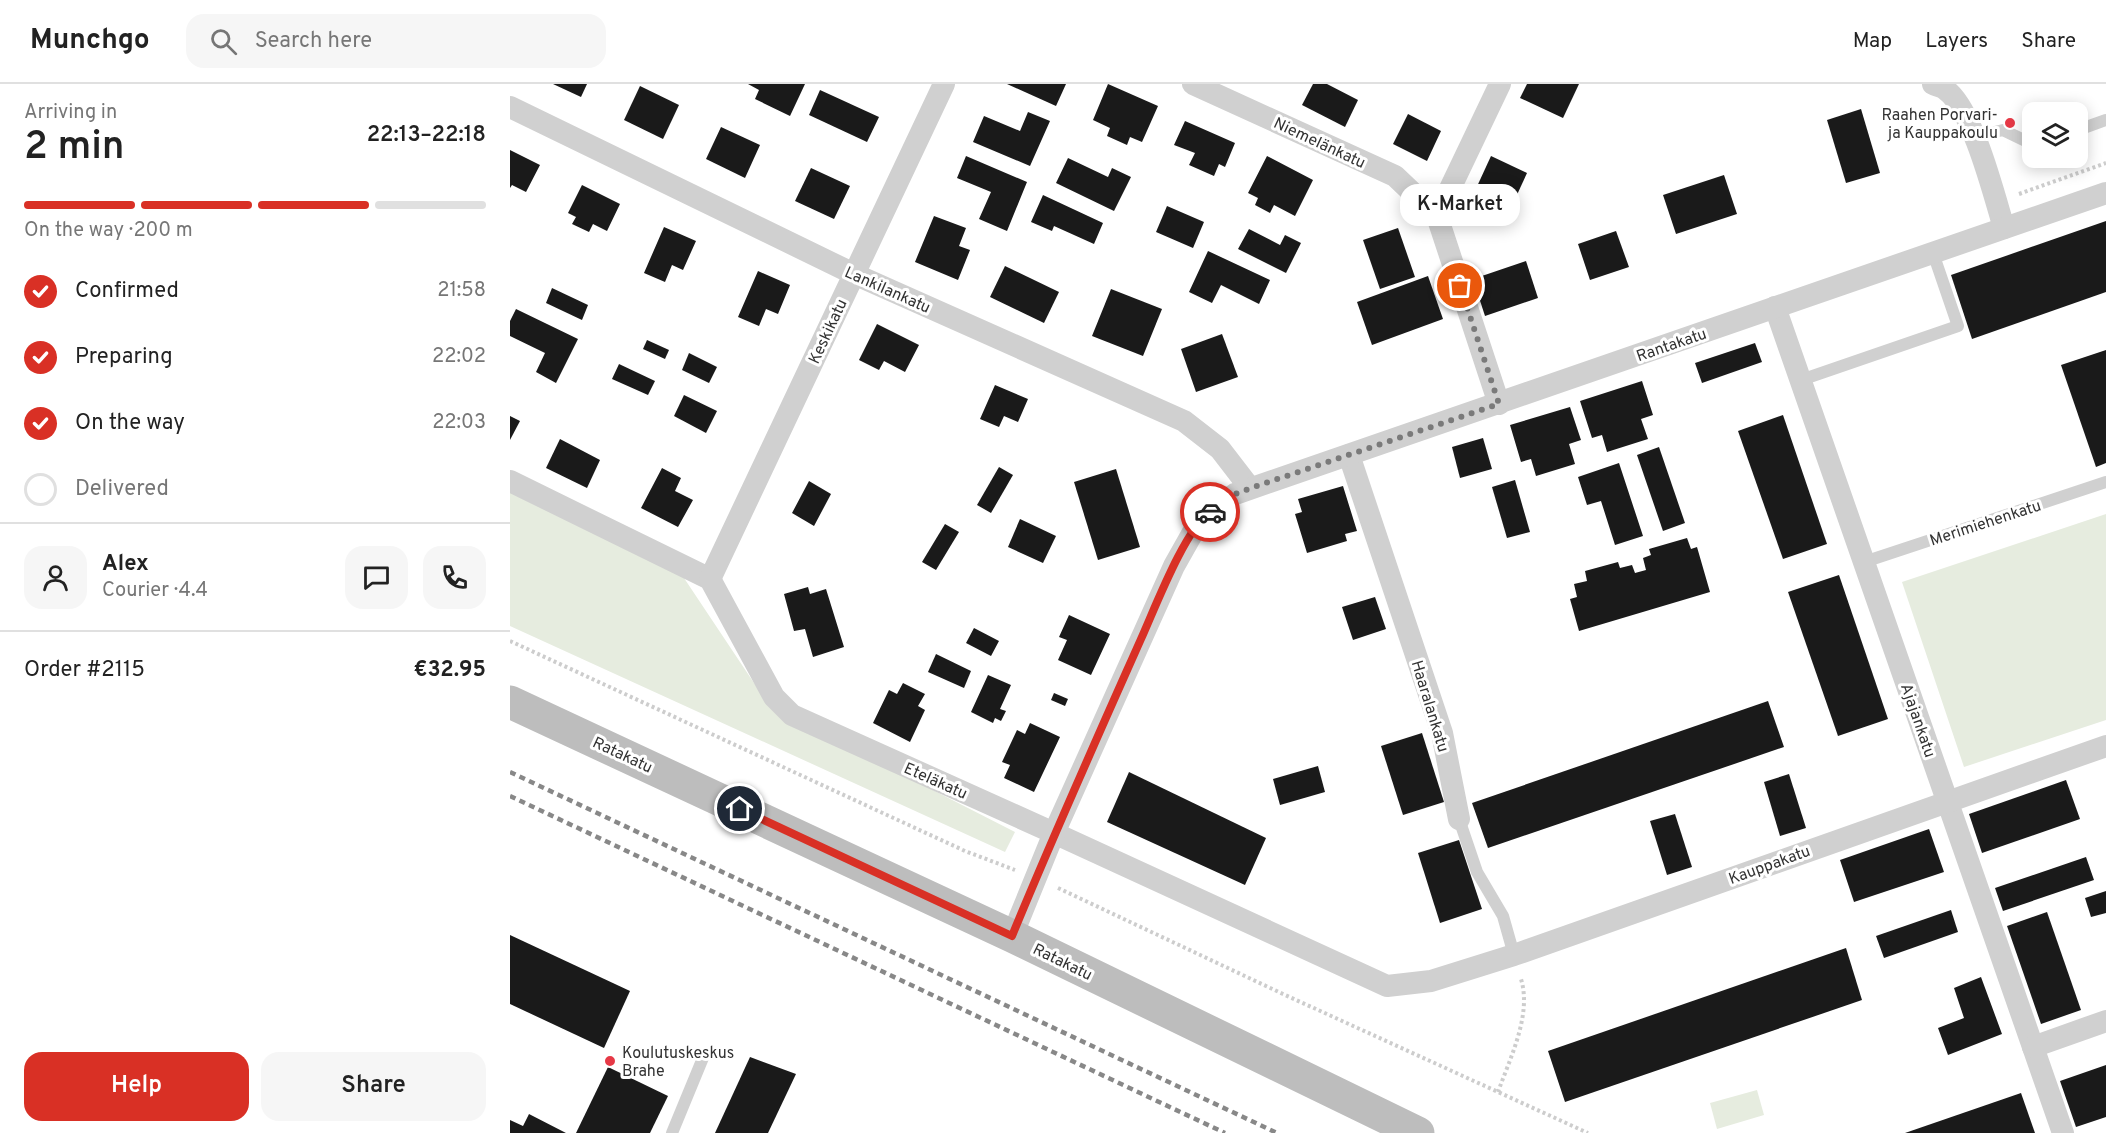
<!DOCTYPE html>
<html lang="en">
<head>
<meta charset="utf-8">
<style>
  :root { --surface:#fff; --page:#f6f6f6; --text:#222; --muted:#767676; --line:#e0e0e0; --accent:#d93025 }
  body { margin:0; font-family:Overpass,sans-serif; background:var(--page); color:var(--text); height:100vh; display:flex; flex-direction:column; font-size:22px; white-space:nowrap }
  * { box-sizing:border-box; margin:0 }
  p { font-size:20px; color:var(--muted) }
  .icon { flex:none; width:33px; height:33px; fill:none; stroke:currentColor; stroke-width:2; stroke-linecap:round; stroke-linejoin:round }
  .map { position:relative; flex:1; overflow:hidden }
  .sheet { display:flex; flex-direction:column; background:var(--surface); width:510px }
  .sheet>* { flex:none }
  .buttons { position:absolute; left:1512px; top:18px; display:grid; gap:12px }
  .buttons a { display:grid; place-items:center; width:66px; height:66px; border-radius:12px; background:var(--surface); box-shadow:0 3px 15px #0003; font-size:30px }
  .pin { position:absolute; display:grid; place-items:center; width:51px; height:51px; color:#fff; margin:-26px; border:3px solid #fff; border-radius:50%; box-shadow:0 2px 6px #0007 }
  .courier { position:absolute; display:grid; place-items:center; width:60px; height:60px; margin:-30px; border:4px solid #d93025; border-radius:50%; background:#fff; color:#222; box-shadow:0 2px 8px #0007 }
  .bubble { position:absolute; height:42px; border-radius:18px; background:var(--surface); box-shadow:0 3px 15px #0003; font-size:20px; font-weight:600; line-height:42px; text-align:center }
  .headline em { font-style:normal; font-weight:600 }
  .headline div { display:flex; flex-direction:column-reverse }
  .headline { display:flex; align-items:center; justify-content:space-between; height:102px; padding:0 24px }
  h1 { font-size:39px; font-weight:600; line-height:45px }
  .bar { display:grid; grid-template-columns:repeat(4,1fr); gap:9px 6px; align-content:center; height:72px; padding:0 24px }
  .bar i { height:8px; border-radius:4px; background:var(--line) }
  .bar .on { background:var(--accent) }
  .bar p { grid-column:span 4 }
  .line { display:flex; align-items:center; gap:15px; padding:0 24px; border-top:2px solid var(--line) }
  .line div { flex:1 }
  .round { display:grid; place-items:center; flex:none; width:63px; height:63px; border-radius:18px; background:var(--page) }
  ol { padding:0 24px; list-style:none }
  li { display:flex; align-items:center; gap:18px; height:66px }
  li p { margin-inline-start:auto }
  li .icon { padding:6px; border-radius:50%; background:var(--accent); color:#fff; stroke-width:4 }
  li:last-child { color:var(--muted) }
  li i { width:33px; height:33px; border:3px solid var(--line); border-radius:50% }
  .cta { display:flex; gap:12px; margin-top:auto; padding:12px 24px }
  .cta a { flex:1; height:69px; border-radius:18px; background:var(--accent); color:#fff; font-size:24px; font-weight:600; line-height:69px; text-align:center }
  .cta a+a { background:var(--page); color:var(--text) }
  header { display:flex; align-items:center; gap:36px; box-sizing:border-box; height:84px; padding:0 30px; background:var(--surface); border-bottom:2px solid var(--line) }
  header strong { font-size:28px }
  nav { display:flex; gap:33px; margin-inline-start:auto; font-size:21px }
  .search { width:420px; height:54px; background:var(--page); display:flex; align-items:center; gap:15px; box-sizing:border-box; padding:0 21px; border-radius:18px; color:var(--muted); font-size:22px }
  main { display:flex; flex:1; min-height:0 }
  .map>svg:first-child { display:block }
  .green { fill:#e6ecdf }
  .building { fill:#1a1a1a }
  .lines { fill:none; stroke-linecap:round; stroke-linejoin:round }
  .path { stroke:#cdcdcd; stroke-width:4; stroke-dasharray:3 3; stroke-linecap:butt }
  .lane { stroke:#d0d0d0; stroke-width:12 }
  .street { stroke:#d0d0d0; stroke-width:22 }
  .secondary { stroke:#bdbdbd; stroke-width:33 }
  .rail { stroke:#888; stroke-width:4.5; stroke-dasharray:6 4.5; stroke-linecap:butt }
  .done { stroke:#7a7a7a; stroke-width:6; stroke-dasharray:0 10.8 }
  .route { stroke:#d93025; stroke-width:8 }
  .poi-dot { fill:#e63946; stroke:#fff; stroke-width:2 }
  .labels { text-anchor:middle; stroke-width:6; stroke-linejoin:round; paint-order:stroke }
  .poi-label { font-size:16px; fill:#333; stroke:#fff; text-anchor:end }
  .street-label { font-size:16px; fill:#333; stroke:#fff }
</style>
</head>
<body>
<header>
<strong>Munchgo</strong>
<div class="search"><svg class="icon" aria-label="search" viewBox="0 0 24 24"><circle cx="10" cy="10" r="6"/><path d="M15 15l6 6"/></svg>Search here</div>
<nav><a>Map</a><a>Layers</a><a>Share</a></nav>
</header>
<main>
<section class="sheet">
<div class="headline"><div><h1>2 min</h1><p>Arriving in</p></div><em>22:13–22:18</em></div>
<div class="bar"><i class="on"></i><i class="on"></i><i class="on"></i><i></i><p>On the way · 200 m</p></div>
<ol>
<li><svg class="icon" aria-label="check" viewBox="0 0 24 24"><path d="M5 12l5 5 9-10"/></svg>Confirmed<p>21:58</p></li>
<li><svg class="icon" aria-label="check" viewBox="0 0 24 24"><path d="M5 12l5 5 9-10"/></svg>Preparing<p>22:02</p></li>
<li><svg class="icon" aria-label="check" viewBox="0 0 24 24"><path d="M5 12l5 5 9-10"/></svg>On the way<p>22:03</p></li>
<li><i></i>Delivered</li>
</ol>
<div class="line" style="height:108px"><a class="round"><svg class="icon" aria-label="person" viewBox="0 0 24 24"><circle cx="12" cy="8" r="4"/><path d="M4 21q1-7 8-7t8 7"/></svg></a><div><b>Alex</b><p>Courier · 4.4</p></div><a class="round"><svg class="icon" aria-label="chat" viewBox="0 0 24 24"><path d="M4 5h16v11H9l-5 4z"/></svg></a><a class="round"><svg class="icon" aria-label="phone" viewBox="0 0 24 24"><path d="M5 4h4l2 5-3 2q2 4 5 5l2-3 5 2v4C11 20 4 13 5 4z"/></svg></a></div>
<div class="line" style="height:78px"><div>Order #2115</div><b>€32.95</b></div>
<div class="cta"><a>Help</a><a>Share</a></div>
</section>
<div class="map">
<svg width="1596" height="1049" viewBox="0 0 1596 1049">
  <rect width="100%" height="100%" fill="#fff"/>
  <!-- green -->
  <g class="green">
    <path d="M 0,407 L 168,485 L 260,623 L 505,748 L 495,768 L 0,542 Z"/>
    <path d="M 1596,430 L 1596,636 L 1454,683 L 1392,498 Z"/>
    <path d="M 1247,1006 L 1254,1031 L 1207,1045 L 1200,1019 Z"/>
  </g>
  <!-- building -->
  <g class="building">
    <path d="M 43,0 L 77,0 L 71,13 Z"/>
    <path d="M 238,0 L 295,0 L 280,32 L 245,15 L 249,6 Z"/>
    <path d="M 497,0 L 556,0 L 546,22 Z"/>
    <path d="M 598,0 L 648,22 L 632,58 L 620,53 L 617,61 L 597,52 L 600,44 L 583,36 Z"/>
    <path d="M 803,0 L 817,0 L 848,16 L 835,43 L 792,21 Z"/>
    <path d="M 1017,0 L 1069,0 L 1053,34 L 1010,14 Z"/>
    <path d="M 130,2 L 169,21 L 153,55 L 114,36 Z"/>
    <path d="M 310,6 L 369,33 L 357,58 L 299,31 Z"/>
    <path d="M 1351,25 L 1370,89 L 1336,99 L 1317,36 Z"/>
    <path d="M 518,28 L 540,37 L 520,82 L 463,58 L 474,32 L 510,47 Z"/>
    <path d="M 898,30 L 931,47 L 917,77 L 883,60 Z"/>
    <path d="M 675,37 L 725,59 L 715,83 L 709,80 L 704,92 L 679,81 L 685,69 L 664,61 Z"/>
    <path d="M 211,43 L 250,61 L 235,94 L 196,75 Z"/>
    <path d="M 0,66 L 30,81 L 16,108 L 2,101 L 0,104 Z"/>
    <path d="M 456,72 L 517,98 L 497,147 L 469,135 L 481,108 L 447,94 Z"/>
    <path d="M 757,72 L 803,96 L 785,132 L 764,121 L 760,129 L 745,121 L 748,114 L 738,109 Z"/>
    <path d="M 981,72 L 1017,89 L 994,139 L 958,122 Z"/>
    <path d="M 558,74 L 598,93 L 602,84 L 621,93 L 604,127 L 546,99 Z"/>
    <path d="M 301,84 L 340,102 L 324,135 L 285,117 Z"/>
    <path d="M 1214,91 L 1227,130 L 1166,150 L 1153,111 Z"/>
    <path d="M 72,101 L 110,120 L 97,147 L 83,140 L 79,148 L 62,140 L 66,133 L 58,129 Z"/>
    <path d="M 533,111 L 593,139 L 584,160 L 544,142 L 542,147 L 521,138 Z"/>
    <path d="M 657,122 L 694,138 L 683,164 L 646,148 Z"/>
    <path d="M 424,132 L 456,144 L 449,162 L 460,166 L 448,196 L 405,178 Z"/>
    <path d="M 1596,137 L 1596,208 L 1462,255 L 1441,191 Z"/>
    <path d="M 154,143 L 186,157 L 173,186 L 162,181 L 155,198 L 134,189 Z"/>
    <path d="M 888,144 L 905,193 L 870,205 L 853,156 Z"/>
    <path d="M 739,145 L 770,161 L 775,151 L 791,159 L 776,189 L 728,165 Z"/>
    <path d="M 1106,147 L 1119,183 L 1080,196 L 1068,160 Z"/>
    <path d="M 698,167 L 760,196 L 749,220 L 711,201 L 702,219 L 679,208 Z"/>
    <path d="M 1016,177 L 1028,214 L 975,232 L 963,195 Z"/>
    <path d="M 495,182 L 549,208 L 534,239 L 480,213 Z"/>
    <path d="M 248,187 L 280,201 L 268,230 L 256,225 L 249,242 L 228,233 Z"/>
    <path d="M 918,192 L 933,235 L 862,261 L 847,218 Z"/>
    <path d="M 42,204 L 78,221 L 72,236 L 36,219 Z"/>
    <path d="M 601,205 L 652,225 L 633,272 L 582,252 Z"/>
    <path d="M 6,225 L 68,255 L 46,299 L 26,288 L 35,269 L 0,252 L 0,237 Z"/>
    <path d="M 367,240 L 409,261 L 395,288 L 374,277 L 369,286 L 349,276 Z"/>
    <path d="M 712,250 L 728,293 L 686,308 L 671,265 Z"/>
    <path d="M 137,256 L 159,266 L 155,275 L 133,265 Z"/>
    <path d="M 1245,259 L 1252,278 L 1192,299 L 1185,279 Z"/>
    <path d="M 1596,266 L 1596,379 L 1586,383 L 1551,281 Z"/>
    <path d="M 179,269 L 207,283 L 199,299 L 172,286 Z"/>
    <path d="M 109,280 L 145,297 L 138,311 L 102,295 Z"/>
    <path d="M 1132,297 L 1143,331 L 1131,335 L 1138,355 L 1097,368 L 1092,351 L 1082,354 L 1070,317 Z"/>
    <path d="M 485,301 L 518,315 L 508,338 L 494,332 L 489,343 L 470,335 Z"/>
    <path d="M 174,311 L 207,327 L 196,349 L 164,332 Z"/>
    <path d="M 1060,323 L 1071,356 L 1059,360 L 1065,380 L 1026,392 L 1021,375 L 1011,378 L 1000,341 Z"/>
    <path d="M 1273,331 L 1317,460 L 1273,475 L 1228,347 Z"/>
    <path d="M 0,332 L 10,337 L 0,356 Z"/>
    <path d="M 973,354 L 982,385 L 950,394 L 942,363 Z"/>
    <path d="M 50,355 L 90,376 L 77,404 L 36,384 Z"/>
    <path d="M 1149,363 L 1175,439 L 1153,447 L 1127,371 Z"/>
    <path d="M 1109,379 L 1133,452 L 1105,461 L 1091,417 L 1077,421 L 1068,393 Z"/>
    <path d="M 489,383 L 503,391 L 481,429 L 467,421 Z"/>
    <path d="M 152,384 L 171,394 L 165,407 L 183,416 L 168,443 L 131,424 Z"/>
    <path d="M 606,385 L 630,463 L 588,476 L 564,398 Z"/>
    <path d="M 1005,396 L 1020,448 L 997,454 L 982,403 Z"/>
    <path d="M 299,397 L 321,410 L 304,442 L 282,429 Z"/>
    <path d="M 833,402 L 847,447 L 835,450 L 837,457 L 797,469 L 785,430 L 792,428 L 788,415 Z"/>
    <path d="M 510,435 L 546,452 L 533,479 L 498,463 Z"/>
    <path d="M 435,440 L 449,448 L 426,486 L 412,478 Z"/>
    <path d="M 1177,454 L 1181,465 L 1187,463 L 1200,508 L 1069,547 L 1060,515 L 1067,513 L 1064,500 L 1077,497 L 1075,487 L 1108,478 L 1110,484 L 1122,481 L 1125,489 L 1136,486 L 1133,474 L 1141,471 L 1139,465 Z"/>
    <path d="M 1329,491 L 1378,635 L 1328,652 L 1278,508 Z"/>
    <path d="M 298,503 L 300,510 L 316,505 L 334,563 L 303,573 L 295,545 L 284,547 L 274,510 Z"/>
    <path d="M 865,513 L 876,545 L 843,556 L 832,523 Z"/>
    <path d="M 559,531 L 600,550 L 581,591 L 548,576 L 557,556 L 549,553 Z"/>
    <path d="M 464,544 L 489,557 L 481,572 L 456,559 Z"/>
    <path d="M 426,570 L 461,587 L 454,604 L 418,588 Z"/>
    <path d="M 478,591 L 501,601 L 490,625 L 496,627 L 491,637 L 485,634 L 483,639 L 461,628 Z"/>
    <path d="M 393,599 L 415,610 L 408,622 L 415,626 L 400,658 L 363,639 L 379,606 L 387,610 Z"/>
    <path d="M 544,609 L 558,615 L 555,622 L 541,616 Z"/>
    <path d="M 1258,617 L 1274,663 L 978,764 L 962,719 Z"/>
    <path d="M 520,639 L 550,653 L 524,708 L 494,694 L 500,681 L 492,678 L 507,646 L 515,650 Z"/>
    <path d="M 912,649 L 934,718 L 893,731 L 871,662 Z"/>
    <path d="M 808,682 L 815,708 L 770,721 L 763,695 Z"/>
    <path d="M 619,688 L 756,754 L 735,801 L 597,738 Z"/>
    <path d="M 1279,690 L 1296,744 L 1270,752 L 1254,698 Z"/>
    <path d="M 1556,696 L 1570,735 L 1472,769 L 1459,730 Z"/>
    <path d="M 1165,730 L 1182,783 L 1157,791 L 1140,737 Z"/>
    <path d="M 1419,745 L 1434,788 L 1344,818 L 1330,776 Z"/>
    <path d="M 949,756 L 972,825 L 930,839 L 908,769 Z"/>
    <path d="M 1576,773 L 1584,796 L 1493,827 L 1485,804 Z"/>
    <path d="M 1596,807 L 1596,829 L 1581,833 L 1575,814 Z"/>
    <path d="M 1441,826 L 1448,848 L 1374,874 L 1366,852 Z"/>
    <path d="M 1537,828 L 1571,926 L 1531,940 L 1497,842 Z"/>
    <path d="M 0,851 L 120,907 L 94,964 L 0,920 Z"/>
    <path d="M 1336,864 L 1352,916 L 1055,1018 L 1038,967 Z"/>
    <path d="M 1471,893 L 1492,950 L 1438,971 L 1428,944 L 1454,934 L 1444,904 Z"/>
    <path d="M 240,973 L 286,990 L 258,1049 L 205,1049 Z"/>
    <path d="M 1596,981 L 1596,1033 L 1566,1043 L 1550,997 Z"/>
    <path d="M 98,983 L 158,1012 L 140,1049 L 66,1049 Z"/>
    <path d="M 1511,1009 L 1525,1049 L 1395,1049 Z"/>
    <path d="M 19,1030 L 56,1049 L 0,1049 L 0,1036 L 13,1042 Z"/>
  </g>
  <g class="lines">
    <!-- path -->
    <g class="path">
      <path d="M 1509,110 L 1596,79"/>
      <path d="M 0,557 L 455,767 L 505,786"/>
      <path d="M 548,804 L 773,910 L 1078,1049"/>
      <path d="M 988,1008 C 1000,974 1022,931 1011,895"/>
    </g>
    <!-- lane -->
    <g class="lane">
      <path d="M 1568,46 L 1596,36"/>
      <path d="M 1464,53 L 1493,46 L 1522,60"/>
      <path d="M 1291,296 L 1448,242 L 1423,169"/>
      <path d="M 1354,478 L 1596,398"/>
      <path d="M 949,735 L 967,788 L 993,832 L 1004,871"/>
      <path d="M 162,1049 L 195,969"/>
    </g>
    <!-- street -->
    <g class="street">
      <path d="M 683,0 L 885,92 L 927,132"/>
      <path d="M 1423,0 C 1427,2 1433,3 1436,6 C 1463,26 1484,111 1494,144"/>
      <path d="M 0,23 L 344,190 L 674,337 L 710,365 L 740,404"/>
      <path d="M 1265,223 L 1553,1049"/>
      <path d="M 989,320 L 927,132 L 990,0"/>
      <path d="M 839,371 L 932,649 L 949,735"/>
      <path d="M 0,397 L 200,495 L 264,613 L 282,631 L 544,749 L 877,902 L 921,897 L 1004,871 L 1596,662"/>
      <path d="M 200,495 L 434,0"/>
      <path d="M 502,852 L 544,749 L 664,482 L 691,434 L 725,410 L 1596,109"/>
      <path d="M 1523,963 L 1596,937"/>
    </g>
    <!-- secondary -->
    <path class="secondary" d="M 0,618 L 502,852 L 908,1049"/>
    <!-- rail -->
    <g class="rail">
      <path d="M 0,688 L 767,1049"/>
      <path d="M 0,712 L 715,1049"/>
    </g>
  </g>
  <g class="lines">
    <!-- done -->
    <path class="done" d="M 700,428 L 725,410 L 741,404 L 989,320 L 950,202"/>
    <!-- route -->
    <path class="route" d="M 230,725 L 502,852 C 543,752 587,654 631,555 C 645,524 675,445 700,428"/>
  </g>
  <!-- markers -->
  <g class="poi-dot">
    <circle cx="1500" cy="39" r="6"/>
    <circle cx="100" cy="977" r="6"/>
  </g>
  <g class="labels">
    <!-- poi labels -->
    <g class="poi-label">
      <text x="1488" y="36">Raahen Porvari-<tspan x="1488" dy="18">ja Kauppakoulu</tspan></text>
      <text x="112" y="974" text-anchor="start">Koulutuskeskus<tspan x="112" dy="18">Brahe</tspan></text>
    </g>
    <!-- street labels -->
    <g class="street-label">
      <text transform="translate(810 58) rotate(25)" y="6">Niemelänkatu</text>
      <text transform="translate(378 205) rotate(24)" y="6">Lankilankatu</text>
      <text transform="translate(317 247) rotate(-65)" y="6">Keskikatu</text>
      <text transform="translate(1161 260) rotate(-19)" y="6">Rantakatu</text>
      <text transform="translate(1475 438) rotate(-18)" y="6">Merimiehenkatu</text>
      <text transform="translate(921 622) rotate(73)" y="6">Haaralankatu</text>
      <text transform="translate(1409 636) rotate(71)" y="6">Ajajankatu</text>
      <text transform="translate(113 670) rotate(25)" y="6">Ratakatu</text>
      <text transform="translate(426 696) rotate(24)" y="6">Eteläkatu</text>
      <text transform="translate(1259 780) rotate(-20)" y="6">Kauppakatu</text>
      <text transform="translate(553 877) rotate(26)" y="6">Ratakatu</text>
    </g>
  </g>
</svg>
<div class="buttons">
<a><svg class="icon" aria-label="layers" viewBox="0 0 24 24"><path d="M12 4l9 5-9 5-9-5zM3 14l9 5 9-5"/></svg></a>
</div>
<div class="pin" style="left:950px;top:202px;background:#ea580c"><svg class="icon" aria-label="bag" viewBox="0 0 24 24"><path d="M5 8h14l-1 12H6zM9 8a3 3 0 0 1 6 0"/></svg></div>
<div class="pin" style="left:230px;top:725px;background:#1f2937"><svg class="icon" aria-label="home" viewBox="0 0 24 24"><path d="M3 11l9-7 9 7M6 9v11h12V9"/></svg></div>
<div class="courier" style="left:700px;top:428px"><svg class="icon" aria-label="car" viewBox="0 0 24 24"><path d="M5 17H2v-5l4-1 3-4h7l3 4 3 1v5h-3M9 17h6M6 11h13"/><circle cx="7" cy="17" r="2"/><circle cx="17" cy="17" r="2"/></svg></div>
<div class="bubble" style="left:890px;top:100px;width:120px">K-Market</div>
</div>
</main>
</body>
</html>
